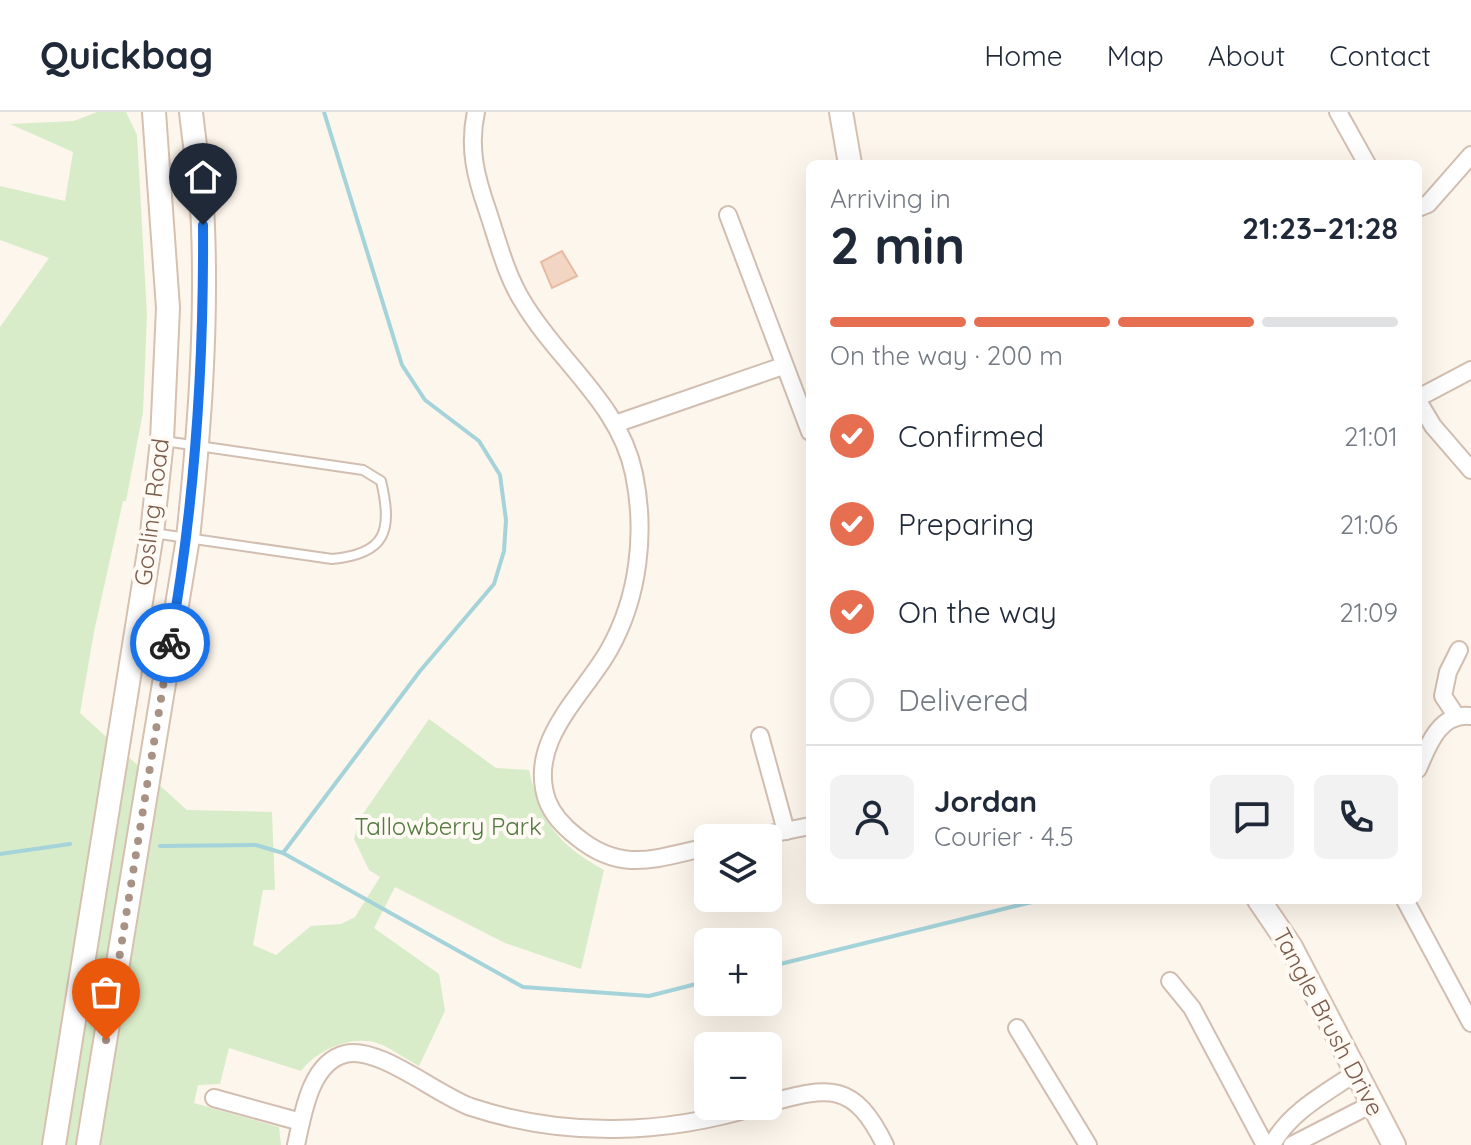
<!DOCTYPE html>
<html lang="en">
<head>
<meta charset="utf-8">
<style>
  :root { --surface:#fff; --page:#f2f2f3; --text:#1f2937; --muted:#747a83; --line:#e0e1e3; --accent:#e76f51 }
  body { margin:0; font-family:Quicksand,sans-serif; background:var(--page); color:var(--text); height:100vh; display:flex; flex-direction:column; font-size:30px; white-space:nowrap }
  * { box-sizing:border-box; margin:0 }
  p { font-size:26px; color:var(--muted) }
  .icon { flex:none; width:44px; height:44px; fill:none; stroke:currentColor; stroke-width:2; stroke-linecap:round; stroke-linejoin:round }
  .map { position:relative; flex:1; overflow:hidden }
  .drawer { position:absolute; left:806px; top:48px; width:616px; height:744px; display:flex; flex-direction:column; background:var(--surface); border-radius:12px; box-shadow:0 8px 32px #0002 }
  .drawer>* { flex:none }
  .controls { position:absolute; left:694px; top:712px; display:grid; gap:16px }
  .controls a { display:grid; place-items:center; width:88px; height:88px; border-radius:12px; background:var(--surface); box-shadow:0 8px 32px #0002; font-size:40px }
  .pin { position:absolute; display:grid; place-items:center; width:68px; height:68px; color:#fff; margin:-82px -34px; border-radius:50% 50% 50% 0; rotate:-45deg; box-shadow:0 0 8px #0007 }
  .pin .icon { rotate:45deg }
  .courier { position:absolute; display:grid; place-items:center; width:80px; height:80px; margin:-40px; border:6px solid #1a73e8; border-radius:50%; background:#fff; color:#222; box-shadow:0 2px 10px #0007 }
  .summary em { font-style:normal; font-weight:800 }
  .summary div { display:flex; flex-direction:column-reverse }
  .summary { display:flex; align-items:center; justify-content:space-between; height:136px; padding:0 24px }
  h1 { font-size:52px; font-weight:800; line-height:60px }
  .bar { display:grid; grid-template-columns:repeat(4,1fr); gap:12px 8px; align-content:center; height:96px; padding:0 24px }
  .bar i { height:10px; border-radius:6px; background:var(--line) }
  .bar .selected { background:var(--accent) }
  .bar p { grid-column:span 4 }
  .line { display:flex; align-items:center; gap:20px; padding:0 24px; border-top:2px solid var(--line) }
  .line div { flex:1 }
  .round { display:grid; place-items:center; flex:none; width:84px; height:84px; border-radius:12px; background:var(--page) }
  ol { padding:0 24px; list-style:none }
  li { display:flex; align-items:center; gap:24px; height:88px }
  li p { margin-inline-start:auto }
  li .icon { padding:8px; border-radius:50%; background:var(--accent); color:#fff; stroke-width:4 }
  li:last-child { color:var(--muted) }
  li i { width:44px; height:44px; border:4px solid var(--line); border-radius:50% }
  header { display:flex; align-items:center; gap:48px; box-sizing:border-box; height:112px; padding:0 40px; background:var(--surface); border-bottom:2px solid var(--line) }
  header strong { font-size:38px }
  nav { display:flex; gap:44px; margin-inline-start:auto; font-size:28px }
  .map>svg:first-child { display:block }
  .green { fill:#d8ecc9 }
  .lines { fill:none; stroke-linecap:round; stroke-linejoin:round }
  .stream { stroke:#a5d3da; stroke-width:4 }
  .building { fill:#f3d5c3; stroke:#e6bba3; stroke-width:2 }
  .lane-casing { stroke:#d1beb0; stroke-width:12 }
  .street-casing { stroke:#d1beb0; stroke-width:20 }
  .secondary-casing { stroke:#d6c0b0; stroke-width:26 }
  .lane { stroke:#fff; stroke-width:8 }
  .street { stroke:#fff; stroke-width:16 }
  .secondary { stroke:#fff; stroke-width:22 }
  .done { stroke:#a89285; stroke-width:8; stroke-dasharray:0 14.4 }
  .route { stroke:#1a73e8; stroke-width:10 }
  .labels { text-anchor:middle; stroke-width:8; stroke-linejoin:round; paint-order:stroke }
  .street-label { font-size:24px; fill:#7a5c4d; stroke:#fffaf3 }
  .park-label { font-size:24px; fill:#537a41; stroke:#fffaf3 }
</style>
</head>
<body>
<header>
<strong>Quickbag</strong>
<nav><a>Home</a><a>Map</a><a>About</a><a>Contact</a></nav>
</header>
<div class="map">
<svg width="1471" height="1033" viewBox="0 0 1471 1033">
  <rect width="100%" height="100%" fill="#fdf6ec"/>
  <!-- green -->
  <path class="green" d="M 97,0 L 126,0 L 137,23 L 147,203 L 143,300 L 126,389 L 123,389 L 94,520 L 80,601 L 187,698 L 272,700 L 275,778 L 263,778 L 253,833 L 276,843 L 311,814 L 341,812 L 355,805 L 380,765 L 369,758 L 354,727 L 360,706 L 429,607 L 496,656 L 529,658 C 541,710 557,732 604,758 L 581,857 L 505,831 L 395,775 L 374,816 L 439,862 L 445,899 L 419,954 C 405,947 389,934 374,930 C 348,924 316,939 301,959 L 229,936 L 220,972 L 198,973 L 194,991 L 279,1015 L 281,1033 L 0,1033 L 0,215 L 49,146 L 0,128 L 0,74 L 65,89 L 73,40 L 10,12 L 74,9 Z"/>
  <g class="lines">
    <!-- stream -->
    <g class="stream">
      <path d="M 160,734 L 256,733 L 283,741 L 523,875 L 649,884 L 708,869"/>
      <path d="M 283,741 L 420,559 L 494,472 L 504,439 L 506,408 L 500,363 L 479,329 L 425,288 L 402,253 L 324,0"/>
      <path d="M 0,742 L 70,732"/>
      <path d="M 768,855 L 1040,788"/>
    </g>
  </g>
  <!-- building -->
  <path class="building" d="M 562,139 L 577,164 L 552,176 L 541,150 Z"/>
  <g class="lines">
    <defs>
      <path id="lane" d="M 153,421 L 332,447 C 386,442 393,419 381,369 L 363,358 L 164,329"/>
      <g id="street">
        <path d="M 476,0 C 468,36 476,66 488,100 C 498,130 506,163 523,190 C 558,249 620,292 634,362 C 646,420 639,485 609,538 C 583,584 527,629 547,688 C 553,704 564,715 577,725 C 622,762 656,746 708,735"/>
        <path d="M 1338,0 L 1367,52"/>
        <path d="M 1418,96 L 1428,92 L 1471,43"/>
        <path d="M 728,103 L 810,320"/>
        <path d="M 1418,286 L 1471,258"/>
        <path d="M 1418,289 L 1433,314 L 1471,358"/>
        <path d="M 615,312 L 783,254"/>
        <path d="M 1457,605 L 1443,584 L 1448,560 L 1459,538"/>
        <path d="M 760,624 L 786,719"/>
        <path d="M 1418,657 C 1428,633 1440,600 1471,604"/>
        <path d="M 750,726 L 810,714"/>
        <path d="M 1405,788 L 1471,911"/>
        <path d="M 1170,869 L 1192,896 L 1265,1033"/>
        <path d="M 1017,916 L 1088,1033"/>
        <path d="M 214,986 L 301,1010"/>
        <path d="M 768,991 C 830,974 854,970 885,1033"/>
        <path d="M 296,1033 C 303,1002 310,951 345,942 C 378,933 437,983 471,995 C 565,1026 664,1023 758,994"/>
        <path d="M 1272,1033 C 1289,1000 1326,981 1357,960"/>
        <path d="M 1292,1033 L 1372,992"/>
      </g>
      <g id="secondary">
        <path d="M 841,0 L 850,52"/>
        <path d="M 1259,788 L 1291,835 L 1394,1033"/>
        <path d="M 54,1033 L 152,421 L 162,328 L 168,196 L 154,0"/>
        <path d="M 88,1033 L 188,426 C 199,323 207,219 203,115 C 202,77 195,38 191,0"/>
      </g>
    </defs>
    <!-- lane casing -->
    <use href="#lane" class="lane-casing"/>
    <!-- street casing -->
    <use href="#street" class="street-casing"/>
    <!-- secondary casing -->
    <use href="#secondary" class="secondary-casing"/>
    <!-- lane -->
    <use href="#lane" class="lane"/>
    <!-- street -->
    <use href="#street" class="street"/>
    <!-- secondary -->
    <use href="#secondary" class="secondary"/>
  </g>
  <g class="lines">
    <!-- done -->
    <path class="done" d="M 106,928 L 170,531"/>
    <!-- route -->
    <path class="route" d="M 170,531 C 195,392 204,255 203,113"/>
  </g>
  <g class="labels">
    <!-- street labels -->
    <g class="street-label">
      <text transform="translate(152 400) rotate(-83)" y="8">Gosling Road</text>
      <text transform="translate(1328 910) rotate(62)" y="8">Tangle Brush Drive</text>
    </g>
    <!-- park labels -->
    <g class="park-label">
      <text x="448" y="723">Tallowberry Park</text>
    </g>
  </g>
</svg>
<div class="controls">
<a><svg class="icon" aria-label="layers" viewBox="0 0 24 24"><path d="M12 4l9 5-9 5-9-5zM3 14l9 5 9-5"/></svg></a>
<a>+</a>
<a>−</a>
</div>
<div class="pin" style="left:106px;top:928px;background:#ea580c"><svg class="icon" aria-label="bag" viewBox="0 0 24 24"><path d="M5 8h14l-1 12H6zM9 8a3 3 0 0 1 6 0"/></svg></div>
<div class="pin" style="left:203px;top:113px;background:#1f2937"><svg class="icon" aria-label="home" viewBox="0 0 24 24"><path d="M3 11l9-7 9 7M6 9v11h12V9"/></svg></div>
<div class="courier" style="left:170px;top:531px"><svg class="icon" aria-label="bike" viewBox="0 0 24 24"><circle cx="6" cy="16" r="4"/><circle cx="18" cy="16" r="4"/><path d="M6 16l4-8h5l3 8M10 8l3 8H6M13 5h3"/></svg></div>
<section class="drawer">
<div class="summary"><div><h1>2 min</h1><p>Arriving in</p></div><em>21:23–21:28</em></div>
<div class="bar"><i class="selected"></i><i class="selected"></i><i class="selected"></i><i></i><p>On the way · 200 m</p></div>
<ol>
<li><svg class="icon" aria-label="check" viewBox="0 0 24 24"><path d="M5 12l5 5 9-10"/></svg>Confirmed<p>21:01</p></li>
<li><svg class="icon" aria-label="check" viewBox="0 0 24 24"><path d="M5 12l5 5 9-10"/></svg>Preparing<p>21:06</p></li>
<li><svg class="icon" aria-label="check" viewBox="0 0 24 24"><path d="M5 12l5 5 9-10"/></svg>On the way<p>21:09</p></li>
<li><i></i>Delivered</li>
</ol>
<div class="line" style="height:144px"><a class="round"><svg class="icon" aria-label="person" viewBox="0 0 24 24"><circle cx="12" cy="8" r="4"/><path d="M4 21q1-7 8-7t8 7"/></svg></a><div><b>Jordan</b><p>Courier · 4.5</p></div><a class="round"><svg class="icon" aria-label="chat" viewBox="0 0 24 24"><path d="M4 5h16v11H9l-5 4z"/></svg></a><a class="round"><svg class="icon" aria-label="phone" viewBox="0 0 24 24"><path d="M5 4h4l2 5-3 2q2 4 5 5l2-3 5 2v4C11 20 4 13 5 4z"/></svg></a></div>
</section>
</div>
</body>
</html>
